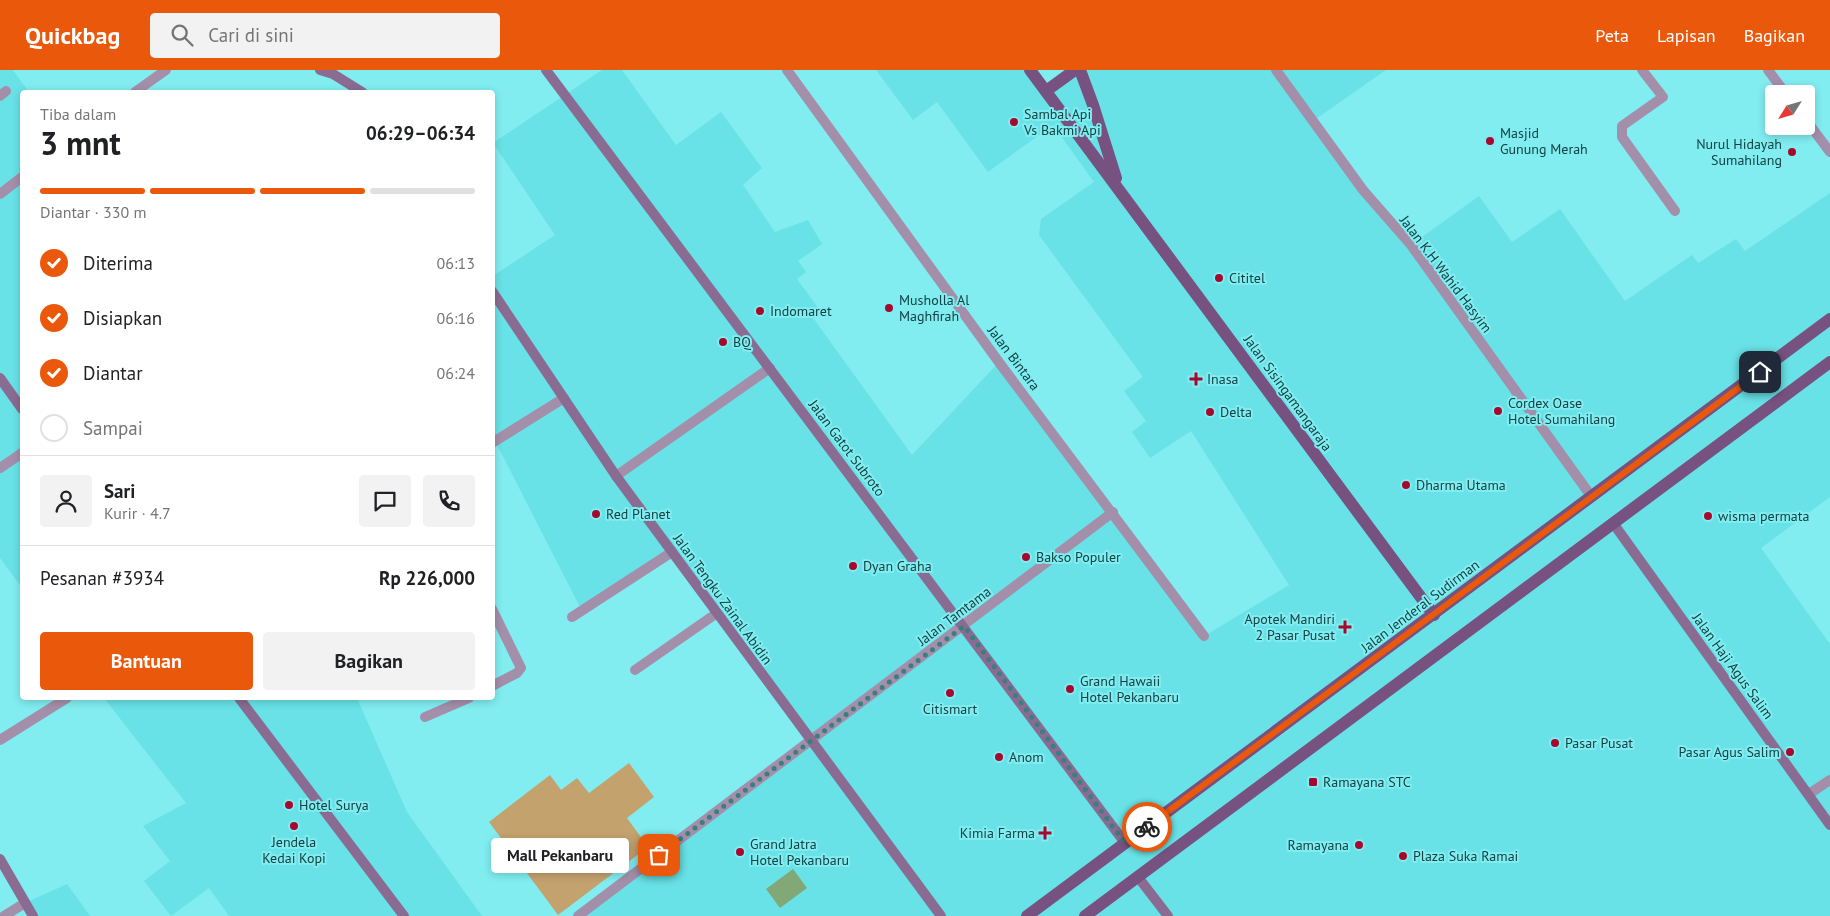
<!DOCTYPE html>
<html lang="id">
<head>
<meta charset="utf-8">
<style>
  :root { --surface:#fff; --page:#f2f2f2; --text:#202124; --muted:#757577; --line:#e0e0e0; --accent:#ea580c }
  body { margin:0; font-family:"PT Sans",sans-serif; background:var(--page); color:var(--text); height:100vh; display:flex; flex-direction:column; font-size:19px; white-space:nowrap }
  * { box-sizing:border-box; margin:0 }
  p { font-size:16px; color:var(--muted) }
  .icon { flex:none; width:28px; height:28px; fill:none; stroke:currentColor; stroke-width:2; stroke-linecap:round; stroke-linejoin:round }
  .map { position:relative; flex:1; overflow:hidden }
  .panel { position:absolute; left:20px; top:20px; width:475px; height:610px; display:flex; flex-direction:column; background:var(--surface); border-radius:5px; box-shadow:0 2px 8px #0003 }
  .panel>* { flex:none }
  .needle { width:32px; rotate:233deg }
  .buttons { position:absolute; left:1765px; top:15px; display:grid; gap:10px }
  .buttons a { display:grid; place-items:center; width:50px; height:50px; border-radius:5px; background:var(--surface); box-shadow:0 2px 8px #0003; font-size:25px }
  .pin { position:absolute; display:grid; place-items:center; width:42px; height:42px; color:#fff; margin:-21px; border-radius:10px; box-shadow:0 2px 8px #0006 }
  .courier { position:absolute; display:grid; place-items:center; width:50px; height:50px; margin:-25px; border:4px solid #ea580c; border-radius:50%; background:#fff; color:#222; box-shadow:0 1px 6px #0007 }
  .bubble { position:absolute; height:35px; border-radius:5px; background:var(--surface); box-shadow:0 2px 8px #0003; font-size:16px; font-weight:600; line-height:35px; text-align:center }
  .headline em { font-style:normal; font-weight:600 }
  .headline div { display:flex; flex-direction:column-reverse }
  .headline { display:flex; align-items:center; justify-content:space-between; height:85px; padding:0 20px }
  h1 { font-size:32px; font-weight:600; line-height:38px }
  .bar { display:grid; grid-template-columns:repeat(4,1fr); gap:8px 5px; align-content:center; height:60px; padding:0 20px }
  .bar i { height:6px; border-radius:4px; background:var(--line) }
  .bar .selected { background:var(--accent) }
  .bar p { grid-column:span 4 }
  .line { display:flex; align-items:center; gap:12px; padding:0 20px; border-top:1px solid var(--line) }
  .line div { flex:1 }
  .round { display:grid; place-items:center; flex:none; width:52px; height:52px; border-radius:5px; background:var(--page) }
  ol { padding:0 20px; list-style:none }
  li { display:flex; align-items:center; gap:15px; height:55px }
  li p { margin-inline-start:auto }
  li .icon { padding:5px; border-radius:50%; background:var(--accent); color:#fff; stroke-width:4 }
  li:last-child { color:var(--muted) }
  li i { width:28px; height:28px; border:2px solid var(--line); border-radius:50% }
  .cta { display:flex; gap:10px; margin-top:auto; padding:10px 20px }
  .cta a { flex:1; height:58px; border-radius:5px; background:var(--accent); color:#fff; font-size:20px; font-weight:600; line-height:58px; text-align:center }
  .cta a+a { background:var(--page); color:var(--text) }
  header { display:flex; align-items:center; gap:30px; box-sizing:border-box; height:70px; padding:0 25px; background:var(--accent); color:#fff }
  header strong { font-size:24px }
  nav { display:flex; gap:28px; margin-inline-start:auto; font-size:18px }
  .search { width:350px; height:45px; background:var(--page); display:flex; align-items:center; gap:12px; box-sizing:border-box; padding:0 18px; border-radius:5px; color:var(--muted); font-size:19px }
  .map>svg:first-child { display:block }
  .built { fill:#68e2e7 }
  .green { fill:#c4a26e }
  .water { fill:#81a876 }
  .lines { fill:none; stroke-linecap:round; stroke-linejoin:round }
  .street { stroke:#a48faa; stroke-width:10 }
  .secondary { stroke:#8a6c92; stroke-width:10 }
  .primary { stroke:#775281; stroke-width:12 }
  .done { stroke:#397e80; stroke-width:5; stroke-dasharray:0 9 }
  .route { stroke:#ea580c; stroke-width:6 }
  .poi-dot { fill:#a5092d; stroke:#81edf1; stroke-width:2 }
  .labels { text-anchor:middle; stroke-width:4; stroke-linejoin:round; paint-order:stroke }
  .poi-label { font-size:14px; fill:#124243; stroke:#81edf1; text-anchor:start }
  .street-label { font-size:14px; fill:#124243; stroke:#81edf1 }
</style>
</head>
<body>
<header>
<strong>Quickbag</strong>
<div class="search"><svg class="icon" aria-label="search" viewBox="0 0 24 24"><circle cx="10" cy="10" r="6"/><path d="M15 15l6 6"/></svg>Cari di sini</div>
<nav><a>Peta</a><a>Lapisan</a><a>Bagikan</a></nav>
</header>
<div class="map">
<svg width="1830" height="846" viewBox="0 0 1830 846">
  <rect width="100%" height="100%" fill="#81edf1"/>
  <!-- built -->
  <g class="built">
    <path d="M 0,0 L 13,0 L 29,22 L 22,22 L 22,518 L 0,488 Z"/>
    <path d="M 602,0 L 622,0 L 676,75 L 721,42 L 762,98 L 743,115 L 775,162 L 808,150 L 822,174 L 798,191 L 806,202 L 797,209 L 819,239 L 811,245 L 912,385 L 999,292 L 1206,565 L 1289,515 L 1191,361 L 1150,388 L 1132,362 L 1146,351 L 1124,321 L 1143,307 L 1039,165 L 1041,149 L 1094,112 L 1053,55 L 988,102 L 937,32 L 913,50 L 876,0 L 1030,0 L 1046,21 L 1075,0 L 1386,0 L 1313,51 L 1411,175 L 1479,126 L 1512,172 L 1560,139 L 1625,231 L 1692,185 L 1698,193 L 1736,169 L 1745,181 L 1830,123 L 1830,427 L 1761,478 L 1830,574 L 1830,846 L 578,846 L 810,671 L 672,483 L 582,541 L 493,367 L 493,206 L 555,165 L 493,73 Z"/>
    <path d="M 104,628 L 357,628 L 407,742 L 482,846 L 229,846 L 209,818 L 171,846 L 144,811 L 170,791 L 143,756 L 186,733 Z"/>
    <path d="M 67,814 L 90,846 L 33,846 L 25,833 Z"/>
  </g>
  <!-- green -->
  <path class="green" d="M 629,693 L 654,727 L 627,748 L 648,777 L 558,845 L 489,752 L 550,705 L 561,720 L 577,708 L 589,723 Z"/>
  <!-- water -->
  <path class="water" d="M 793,799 L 807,818 L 780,838 L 766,819 Z"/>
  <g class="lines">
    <!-- street -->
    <g class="street">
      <path d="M 787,0 L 1001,295 L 1204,566"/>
      <path d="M 1276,0 L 1363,120 L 1411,175 L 1591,426"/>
      <path d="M 1642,0 L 1663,27 L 1622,56 L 1622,67 L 1675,141"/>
      <path d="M 1768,0 L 1786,24"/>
      <path d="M 135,22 L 166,0"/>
      <path d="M 0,26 L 6,21"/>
      <path d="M 1806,50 L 1830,82"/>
      <path d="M 0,124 L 22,107"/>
      <path d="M 492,373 L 564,328"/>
      <path d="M 0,398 L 22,383"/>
      <path d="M 616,406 L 770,298"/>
      <path d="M 492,539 L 521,598 L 517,603 L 492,616"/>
      <path d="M 572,547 L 672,482"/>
      <path d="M 635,600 L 717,543"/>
      <path d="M 425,647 L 469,628"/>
      <path d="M 0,670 L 67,628"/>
      <path d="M 1809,724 L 1830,710"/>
      <path d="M 4,846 L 25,833"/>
      <path d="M 578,846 L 1113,442"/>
    </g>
    <!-- secondary -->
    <g class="secondary">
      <path d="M 320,0 L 333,4 L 362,22"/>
      <path d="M 546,0 L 1125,773"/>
      <path d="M 492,221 L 616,406 L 941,846"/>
      <path d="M 0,308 L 22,339"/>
      <path d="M 1613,453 L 1830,755"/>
      <path d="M 239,628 L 404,846"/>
      <path d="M 0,789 L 33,846"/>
      <path d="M 1138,807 L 1168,846"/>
    </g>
    <!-- primary -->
    <g class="primary">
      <path d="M 1030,0 L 1434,545"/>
      <path d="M 1080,0 L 1093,35 L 1116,108"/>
      <path d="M 1046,21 L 1075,0"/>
      <path d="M 1027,846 L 1830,249"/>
      <path d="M 1085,846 L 1830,292"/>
    </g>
  </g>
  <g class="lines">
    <!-- done -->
    <path class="done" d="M 659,785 L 964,556 L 1125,773 L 1147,757"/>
    <!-- route -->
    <path class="route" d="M 1147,757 L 1760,302"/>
  </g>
  <!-- markers -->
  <g class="poi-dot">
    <circle cx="1014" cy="52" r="5"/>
    <circle cx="1490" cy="71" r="5"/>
    <circle cx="1792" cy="82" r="5"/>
    <circle cx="1219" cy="208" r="5"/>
    <circle cx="889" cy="238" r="5"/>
    <circle cx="760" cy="241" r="5"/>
    <circle cx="723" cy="272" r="5"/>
    <path d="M1193.5 301.5h5v5h5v5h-5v5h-5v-5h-5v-5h5z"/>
    <circle cx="1498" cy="341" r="5"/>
    <circle cx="1210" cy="342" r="5"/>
    <circle cx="1406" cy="415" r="5"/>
    <circle cx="596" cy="444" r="5"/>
    <circle cx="1708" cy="446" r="5"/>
    <circle cx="1026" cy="487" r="5"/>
    <circle cx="853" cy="496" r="5"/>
    <path d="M1342.5 549.5h5v5h5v5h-5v5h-5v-5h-5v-5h5z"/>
    <circle cx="1070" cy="619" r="5"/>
    <circle cx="950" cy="623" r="5"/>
    <circle cx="1555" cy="673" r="5"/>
    <circle cx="1790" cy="682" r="5"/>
    <circle cx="999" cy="687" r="5"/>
    <rect x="1308" y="707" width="10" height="10" rx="2.5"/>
    <circle cx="289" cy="735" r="5"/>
    <circle cx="294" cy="756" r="5"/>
    <path d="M1042.5 755.5h5v5h5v5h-5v5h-5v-5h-5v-5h5z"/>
    <circle cx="1359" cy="775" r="5"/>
    <circle cx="740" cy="782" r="5"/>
    <circle cx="1403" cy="786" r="5"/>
  </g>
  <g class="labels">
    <!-- poi labels -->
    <g class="poi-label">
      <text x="1024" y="49">Sambal Api<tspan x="1024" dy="16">Vs Bakmi Api</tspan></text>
      <text x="1500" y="68">Masjid<tspan x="1500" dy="16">Gunung Merah</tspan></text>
      <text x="1782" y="79" text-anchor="end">Nurul Hidayah<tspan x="1782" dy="16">Sumahilang</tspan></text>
      <text x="1229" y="213">Cititel</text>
      <text x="899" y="235">Musholla Al<tspan x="899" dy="16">Maghfirah</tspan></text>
      <text x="770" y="246">Indomaret</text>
      <text x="733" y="277">BQ</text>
      <text x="1207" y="314">Inasa</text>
      <text x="1508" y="338">Cordex Oase<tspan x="1508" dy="16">Hotel Sumahilang</tspan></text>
      <text x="1220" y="347">Delta</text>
      <text x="1416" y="420">Dharma Utama</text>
      <text x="606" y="449">Red Planet</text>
      <text x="1718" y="451">wisma permata</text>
      <text x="1036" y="492">Bakso Populer</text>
      <text x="863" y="501">Dyan Graha</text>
      <text x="1335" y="554" text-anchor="end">Apotek Mandiri<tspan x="1335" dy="16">2 Pasar Pusat</tspan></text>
      <text x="1080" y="616">Grand Hawaii<tspan x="1080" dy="16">Hotel Pekanbaru</tspan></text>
      <text x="950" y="644" text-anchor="middle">Citismart</text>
      <text x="1565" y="678">Pasar Pusat</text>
      <text x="1780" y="687" text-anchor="end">Pasar Agus Salim</text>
      <text x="1009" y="692">Anom</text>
      <text x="1323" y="717">Ramayana STC</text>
      <text x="299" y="740">Hotel Surya</text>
      <text x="1035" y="768" text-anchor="end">Kimia Farma</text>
      <text x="294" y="777" text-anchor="middle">Jendela<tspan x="294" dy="16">Kedai Kopi</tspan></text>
      <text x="750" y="779">Grand Jatra<tspan x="750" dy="16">Hotel Pekanbaru</tspan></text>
      <text x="1349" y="780" text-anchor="end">Ramayana</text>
      <text x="1413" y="791">Plaza Suka Ramai</text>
    </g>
    <!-- street labels -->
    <g class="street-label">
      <text transform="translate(1446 204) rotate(53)" y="5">Jalan K.H Wahid Hasyim</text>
      <text transform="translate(1014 288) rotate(53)" y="5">Jalan Bintara</text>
      <text transform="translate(1288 323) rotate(54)" y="5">Jalan Sisingamangaraja</text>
      <text transform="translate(847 378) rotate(53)" y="5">Jalan Gatot Subroto</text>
      <text transform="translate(723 529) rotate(54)" y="5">Jalan Tengku Zainal Abidin</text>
      <text transform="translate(1420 536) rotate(-37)" y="5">Jalan Jenderal Sudirman</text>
      <text transform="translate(954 546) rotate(-37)" y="5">Jalan Tamtama</text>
      <text transform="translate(1733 596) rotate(54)" y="5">Jalan Haji Agus Salim</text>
    </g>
  </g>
</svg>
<div class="buttons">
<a><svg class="needle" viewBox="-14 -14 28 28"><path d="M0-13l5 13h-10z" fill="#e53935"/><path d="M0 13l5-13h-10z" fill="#757577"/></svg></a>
</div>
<div class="pin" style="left:659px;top:785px;background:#ea580c"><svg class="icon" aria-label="bag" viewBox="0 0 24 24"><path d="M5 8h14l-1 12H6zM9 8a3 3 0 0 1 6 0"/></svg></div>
<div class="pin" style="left:1760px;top:302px;background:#1f2937"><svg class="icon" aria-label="home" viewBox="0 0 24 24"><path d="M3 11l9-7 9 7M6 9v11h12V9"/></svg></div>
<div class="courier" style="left:1147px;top:757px"><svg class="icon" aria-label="bike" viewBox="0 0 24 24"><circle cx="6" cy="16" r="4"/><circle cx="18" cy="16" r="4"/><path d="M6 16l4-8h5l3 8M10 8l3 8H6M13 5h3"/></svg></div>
<div class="bubble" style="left:491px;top:768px;width:138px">Mall Pekanbaru</div>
<section class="panel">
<div class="headline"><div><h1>3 mnt</h1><p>Tiba dalam</p></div><em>06:29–06:34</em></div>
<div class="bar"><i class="selected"></i><i class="selected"></i><i class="selected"></i><i></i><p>Diantar · 330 m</p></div>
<ol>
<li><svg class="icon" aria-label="check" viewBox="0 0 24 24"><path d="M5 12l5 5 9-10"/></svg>Diterima<p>06:13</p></li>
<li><svg class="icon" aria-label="check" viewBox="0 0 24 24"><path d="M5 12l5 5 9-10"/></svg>Disiapkan<p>06:16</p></li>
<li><svg class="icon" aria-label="check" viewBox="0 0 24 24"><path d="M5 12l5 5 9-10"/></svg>Diantar<p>06:24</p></li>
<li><i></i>Sampai</li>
</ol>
<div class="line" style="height:90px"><a class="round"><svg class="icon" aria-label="person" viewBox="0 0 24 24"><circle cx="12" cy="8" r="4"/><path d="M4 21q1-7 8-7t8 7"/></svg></a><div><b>Sari</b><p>Kurir · 4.7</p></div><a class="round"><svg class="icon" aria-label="chat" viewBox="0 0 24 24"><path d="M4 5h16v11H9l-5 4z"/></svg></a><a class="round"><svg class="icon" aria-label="phone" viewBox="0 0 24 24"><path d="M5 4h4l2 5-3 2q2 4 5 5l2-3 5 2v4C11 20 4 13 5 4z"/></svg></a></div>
<div class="line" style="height:65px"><div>Pesanan #3934</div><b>Rp 226,000</b></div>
<div class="cta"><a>Bantuan</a><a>Bagikan</a></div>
</section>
</div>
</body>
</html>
